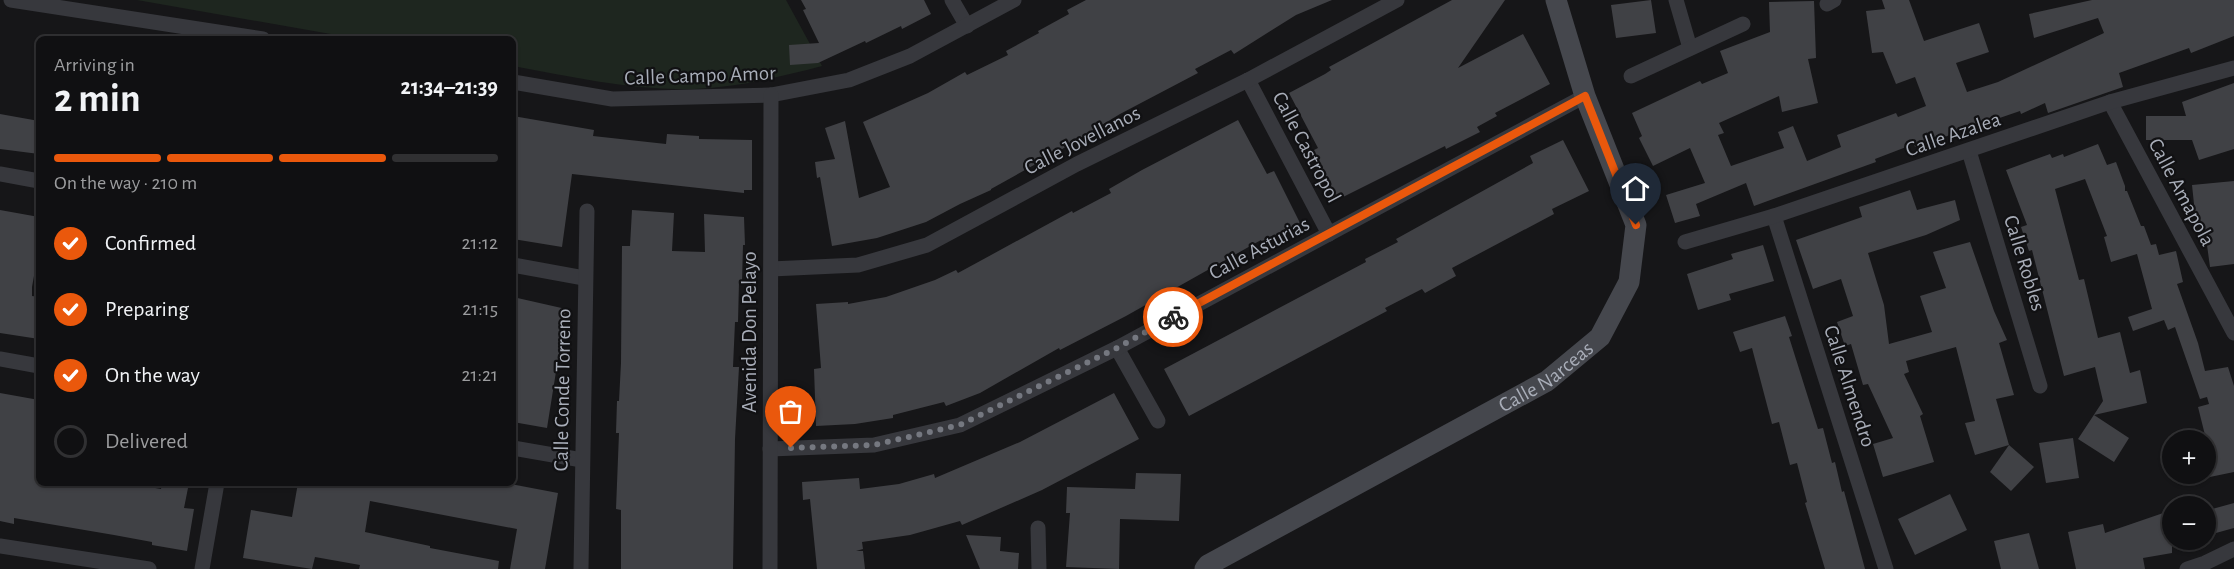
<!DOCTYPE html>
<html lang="en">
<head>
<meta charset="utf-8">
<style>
  :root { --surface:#101012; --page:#19191b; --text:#f1f3f6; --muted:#9c9d9f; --line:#303032; --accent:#ea580c }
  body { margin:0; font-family:"Alegreya Sans",sans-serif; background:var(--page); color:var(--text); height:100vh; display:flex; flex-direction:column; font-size:22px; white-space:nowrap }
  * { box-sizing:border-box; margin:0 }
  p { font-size:20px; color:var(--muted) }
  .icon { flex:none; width:33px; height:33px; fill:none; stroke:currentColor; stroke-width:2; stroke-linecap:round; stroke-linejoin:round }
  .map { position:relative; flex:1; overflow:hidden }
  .details { position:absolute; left:36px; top:36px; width:480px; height:450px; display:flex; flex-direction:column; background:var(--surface); border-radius:9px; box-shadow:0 2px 4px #0004,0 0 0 2px var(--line) }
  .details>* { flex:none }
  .controls { position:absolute; left:2162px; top:430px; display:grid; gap:12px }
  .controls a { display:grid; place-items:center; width:54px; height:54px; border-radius:50%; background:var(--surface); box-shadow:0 2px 4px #0004,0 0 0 2px var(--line); font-size:30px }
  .pin { position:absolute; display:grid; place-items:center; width:51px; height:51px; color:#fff; margin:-62px -26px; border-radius:50% 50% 50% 0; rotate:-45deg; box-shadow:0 0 6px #0007 }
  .pin .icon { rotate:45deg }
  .courier { position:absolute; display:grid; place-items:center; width:60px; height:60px; margin:-30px; border:4px solid #ea580c; border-radius:50%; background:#fff; color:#222; box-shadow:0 2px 8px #0007 }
  .overview em { font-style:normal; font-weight:600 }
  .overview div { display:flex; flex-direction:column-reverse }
  .overview { display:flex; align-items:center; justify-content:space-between; height:102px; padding:0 18px }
  h1 { font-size:39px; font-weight:600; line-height:45px }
  .bar { display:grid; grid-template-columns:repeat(4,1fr); gap:9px 6px; align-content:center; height:72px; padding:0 18px }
  .bar i { height:8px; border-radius:4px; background:var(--line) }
  .bar .active { background:var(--accent) }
  .bar p { grid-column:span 4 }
  ol { padding:0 18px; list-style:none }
  li { display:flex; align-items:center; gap:18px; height:66px }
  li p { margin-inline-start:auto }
  li .icon { padding:6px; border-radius:50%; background:var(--accent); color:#fff; stroke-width:4 }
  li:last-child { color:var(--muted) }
  li i { width:33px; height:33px; border:3px solid var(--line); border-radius:50% }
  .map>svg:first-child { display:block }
  .green { fill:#1e261f }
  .building { fill:#404145 }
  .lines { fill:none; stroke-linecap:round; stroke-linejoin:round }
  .street { stroke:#37383d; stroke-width:15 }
  .secondary { stroke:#45474d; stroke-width:21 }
  .done { stroke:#757880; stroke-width:6; stroke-dasharray:0 10.8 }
  .route { stroke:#ea580c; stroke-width:8 }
  .labels { text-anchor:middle; stroke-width:4.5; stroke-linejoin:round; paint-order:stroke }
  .street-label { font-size:21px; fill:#a8adb8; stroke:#111113 }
</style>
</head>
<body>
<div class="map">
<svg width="2234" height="569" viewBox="0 0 2234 569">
  <rect width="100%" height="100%" fill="#161618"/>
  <!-- green -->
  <path class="green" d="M 137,0 L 786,0 L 822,66 C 780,77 739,87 695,89 C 634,91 573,77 513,66 L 513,39 L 359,39 Z"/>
  <!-- building -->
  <g class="building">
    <path d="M 801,0 L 924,0 L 931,14 L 902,29 L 901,26 L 866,43 L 865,41 L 818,63 L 790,65 L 789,45 L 819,43 L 803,10 L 806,9 Z"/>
    <path d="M 1086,0 L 1332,0 L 1296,15 L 1234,54 L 1231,50 L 1195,69 L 1198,73 L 1120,114 L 1059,151 L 991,189 L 991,190 L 960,204 L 926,222 L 877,238 L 832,246 L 820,177 L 817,178 L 815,162 L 835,159 L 825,128 L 845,121 L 859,198 L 890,187 L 863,122 L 928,93 L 965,72 L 967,75 L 1008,55 L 1006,51 L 1039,33 L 1038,31 L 1069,14 L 1067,10 Z"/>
    <path d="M 1452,0 L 1505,0 L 1458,68 L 1523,34 L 1550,84 L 1495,113 L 1497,116 L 1477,127 L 1480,132 L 1446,149 L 1445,146 L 1337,200 L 1312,151 L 1318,148 L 1289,93 L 1325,74 L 1331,70 L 1329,67 Z"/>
    <path d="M 1651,0 L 1656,33 L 1616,38 L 1611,5 Z"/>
    <path d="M 1882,0 L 1909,0 L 1924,41 L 1979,23 L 1989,52 L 1956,63 L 1967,92 L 1998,82 L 2104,33 L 2098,18 L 2034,38 L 2029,14 L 2092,0 L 2234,0 L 2234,36 L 2191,53 L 2189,48 L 2119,73 L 2123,87 L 2048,113 L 2045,103 L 2021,114 L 2020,111 L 1915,147 L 1914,144 L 1875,159 L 1876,162 L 1754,206 L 1746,183 L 1696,204 L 1700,216 L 1675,223 L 1666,195 L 1705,183 L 1690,148 L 1653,166 L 1639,138 L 1642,136 L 1632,113 L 1700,81 L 1702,84 L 1728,73 L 1720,51 L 1770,32 L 1769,2 L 1814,1 L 1816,58 L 1808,59 L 1818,103 L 1782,112 L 1779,96 L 1719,123 L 1724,133 L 1718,135 L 1731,166 L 1784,148 L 1778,132 L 1793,126 L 1807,161 L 1841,147 L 1837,135 L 1896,113 L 1898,117 L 1926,106 L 1915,77 L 1896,84 L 1883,52 L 1872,53 L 1866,11 L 1885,9 Z"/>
    <path d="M 2234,83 L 2234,149 L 2199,160 L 2192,140 L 2146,140 L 2146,116 L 2186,116 L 2182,102 Z"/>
    <path d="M 0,114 L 39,121 L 39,154 L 0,149 Z"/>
    <path d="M 513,116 L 594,130 L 593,136 L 666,144 L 667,134 L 699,136 L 699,139 L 752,140 L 752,190 L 744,190 L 744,193 L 572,174 L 562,247 L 513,239 Z"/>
    <path d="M 1238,120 L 1267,174 L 1274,171 L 1302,227 L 1264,246 L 1261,240 L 1126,316 L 1060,350 L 1059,348 L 980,393 L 946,406 L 944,402 L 893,415 L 893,418 L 855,424 L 816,426 L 814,369 L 821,368 L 816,304 L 848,302 L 848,304 L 886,297 L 935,280 L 956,270 L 958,273 L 1072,211 L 1073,213 L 1111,193 L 1109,189 L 1142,170 Z"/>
    <path d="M 1563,140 L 1589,191 L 1552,209 L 1554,214 L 1452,268 L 1456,276 L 1425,293 L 1422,289 L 1385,308 L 1387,311 L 1189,416 L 1164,369 L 1366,262 L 1365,259 L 1398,242 L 1396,239 L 1533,163 L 1530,156 Z"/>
    <path d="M 2098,144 L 2107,165 L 2116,162 L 2125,186 L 2125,191 L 2127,191 L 2141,226 L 2144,226 L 2151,245 L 2156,244 L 2159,255 L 2176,251 L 2183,282 L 2177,284 L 2198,343 L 2205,371 L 2228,367 L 2234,386 L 2234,472 L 2205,478 L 2205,448 L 2208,447 L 2198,407 L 2209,404 L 2207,397 L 2200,399 L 2175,327 L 2168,330 L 2164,320 L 2133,331 L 2128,317 L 2152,309 L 2137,254 L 2111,262 L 2104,237 L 2107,236 L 2085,179 L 2055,189 L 2079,280 L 2084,279 L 2098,338 L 2120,332 L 2130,373 L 2140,370 L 2147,403 L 2094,415 L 2129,438 L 2114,462 L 2078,439 L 2103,401 L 2095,367 L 2064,376 L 2032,250 L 2029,251 L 2021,227 L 2027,225 L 2006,170 L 2050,154 L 2052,158 L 2063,154 L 2064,157 Z"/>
    <path d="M 2234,181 L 2234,264 L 2210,267 L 2204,223 L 2196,223 L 2192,185 Z"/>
    <path d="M 1910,190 L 1917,210 L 1955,200 L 1960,220 L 1926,235 L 1868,253 L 1884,305 L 1889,344 L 1932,332 L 1920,296 L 1946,288 L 1933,252 L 1970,242 L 1994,311 L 2007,340 L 1999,343 L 2014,395 L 1996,399 L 2009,445 L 1975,455 L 1965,423 L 1975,421 L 1956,347 L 1906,361 L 1909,372 L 1904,374 L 1923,414 L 1920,416 L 1934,462 L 1883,477 L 1873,444 L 1893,438 L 1868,384 L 1863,385 L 1851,344 L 1845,346 L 1837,322 L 1853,316 L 1841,279 L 1813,289 L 1796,240 L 1862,217 L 1859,207 Z"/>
    <path d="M 0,210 L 39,217 L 39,248 L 32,287 L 32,296 L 39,297 L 39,339 L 0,333 Z"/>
    <path d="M 632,210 L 674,213 L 672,251 L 705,252 L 704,214 L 744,217 L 745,245 L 743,245 L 742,282 L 739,282 L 738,322 L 735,322 L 733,367 L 739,367 L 735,439 L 733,569 L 621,569 L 621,510 L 616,509 L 619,433 L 616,433 L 617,401 L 619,401 L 621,363 L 622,246 L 630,246 Z"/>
    <path d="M 1763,245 L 1774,281 L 1729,294 L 1731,300 L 1698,310 L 1687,274 L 1733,259 L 1731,254 Z"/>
    <path d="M 513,297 L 566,309 L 547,428 L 513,422 Z"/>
    <path d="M 1785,316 L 1792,336 L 1789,337 L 1818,429 L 1823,428 L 1832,463 L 1835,462 L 1842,492 L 1844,491 L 1865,569 L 1825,569 L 1805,503 L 1807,502 L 1797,463 L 1790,465 L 1779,422 L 1772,424 L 1752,348 L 1740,352 L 1733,332 Z"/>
    <path d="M 0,393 L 39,400 L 39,483 L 127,483 L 161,489 L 162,484 L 188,488 L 184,508 L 194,509 L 187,551 L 152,545 L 152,542 L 114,535 L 14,518 L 14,524 L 0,521 Z"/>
    <path d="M 1114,393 L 1139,439 L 1042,490 L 962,525 L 960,521 L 910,535 L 862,542 L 863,549 L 856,551 L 863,551 L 865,569 L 817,569 L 810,499 L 803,500 L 802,482 L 859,478 L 860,489 L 899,484 L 934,474 L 935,478 L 1020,442 Z"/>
    <path d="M 2073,438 L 2079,478 L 2046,483 L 2039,443 Z"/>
    <path d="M 2009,445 L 2034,467 L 2011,491 L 1990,472 Z"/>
    <path d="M 1136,473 L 1181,474 L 1179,521 L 1120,519 L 1119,569 L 1066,567 L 1070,513 L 1066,513 L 1067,487 L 1135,489 Z"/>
    <path d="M 298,483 L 506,483 L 558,493 L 545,569 L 510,569 L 517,529 L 370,501 L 365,532 L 430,546 L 430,548 L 499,561 L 498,569 L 359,569 L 360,565 L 315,557 L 312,569 L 243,558 L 251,510 L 292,517 Z"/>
    <path d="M 1950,494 L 1967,530 L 1915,555 L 1898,519 Z"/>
    <path d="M 2234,503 L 2234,528 L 2205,536 L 2205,511 Z"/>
    <path d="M 2172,510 L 2172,553 L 2143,558 L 2145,569 L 2076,569 L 2068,532 L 2103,524 L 2105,533 Z"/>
    <path d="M 2029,533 L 2039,569 L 2001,569 L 1994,541 Z"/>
    <path d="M 966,535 L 1001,537 L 1000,551 L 1019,553 L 1018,569 L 980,569 Z"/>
  </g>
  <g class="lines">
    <!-- street -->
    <g class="street">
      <path d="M 11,0 L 263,39"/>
      <path d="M 952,0 L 967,26"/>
      <path d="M 1676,0 L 1690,48"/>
      <path d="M 1827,4 L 1834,0"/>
      <path d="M 1631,76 L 1743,24"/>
      <path d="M 1248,80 L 1329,234"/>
      <path d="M 513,82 L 612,99 L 771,95 L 849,80 L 910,56 L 1014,0"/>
      <path d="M 2110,102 L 2234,333"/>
      <path d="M 1969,151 L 2040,386"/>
      <path d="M 0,174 L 39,181"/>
      <path d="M 1774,216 L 1886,569"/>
      <path d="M 1685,242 L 1774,216 L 2110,102 L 2234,68"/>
      <path d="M 513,265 L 584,278"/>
      <path d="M 771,269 L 858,265 L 927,245 L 1077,164 L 1248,80 L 1397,0"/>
      <path d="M 1117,348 L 1158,421"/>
      <path d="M 0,359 L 39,366"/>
      <path d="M 513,448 L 582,460"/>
      <path d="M 770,449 L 874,445 L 960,425 L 1117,348 L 1585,96"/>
      <path d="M 1038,528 L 1039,569"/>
      <path d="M 0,546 L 149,569"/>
      <path d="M 202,569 L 217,483"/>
      <path d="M 581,569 L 587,211"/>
      <path d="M 770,569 L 771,95"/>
      <path d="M 2187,569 L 2205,563 L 2234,549"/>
    </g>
    <!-- secondary -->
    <path class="secondary" id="s1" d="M 1205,569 L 1208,565 L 1547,381 L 1600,337 L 1629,282 L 1636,225 L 1585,96 L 1556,0"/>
  </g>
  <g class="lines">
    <!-- done -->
    <path class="done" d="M 791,448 L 874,445 L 960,425 L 1117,348 L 1173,317"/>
    <!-- route -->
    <path class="route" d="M 1173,317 L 1585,96 L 1636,225"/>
  </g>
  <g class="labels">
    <!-- street labels -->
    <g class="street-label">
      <text transform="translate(700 75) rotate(-2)" y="7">Calle Campo Amor</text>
      <text transform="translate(1953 134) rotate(-19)" y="7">Calle Azalea</text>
      <text transform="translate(1082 140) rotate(-27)" y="7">Calle Jovellanos</text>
      <text transform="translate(1307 147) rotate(62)" y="7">Calle Castropol</text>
      <text transform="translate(2182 192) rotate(62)" y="7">Calle Amapola</text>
      <text transform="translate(1259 248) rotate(-28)" y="7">Calle Asturias</text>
      <text transform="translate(2025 263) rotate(73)" y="7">Calle Robles</text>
      <text transform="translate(749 332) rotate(-90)" y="7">Avenida Don Pelayo</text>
      <text dy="7" stroke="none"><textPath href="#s1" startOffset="392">Calle Narceas</textPath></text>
      <text transform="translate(1850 386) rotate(72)" y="7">Calle Almendro</text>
      <text transform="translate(562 390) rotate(-89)" y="7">Calle Conde Torreno</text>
    </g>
  </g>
</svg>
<div class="controls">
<a>+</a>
<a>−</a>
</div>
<div class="pin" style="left:791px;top:448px;background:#ea580c"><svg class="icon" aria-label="bag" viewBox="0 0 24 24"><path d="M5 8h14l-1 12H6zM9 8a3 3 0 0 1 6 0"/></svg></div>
<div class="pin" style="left:1636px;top:225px;background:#1f2937"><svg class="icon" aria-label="home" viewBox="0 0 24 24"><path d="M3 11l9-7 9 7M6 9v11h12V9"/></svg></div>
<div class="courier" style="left:1173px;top:317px"><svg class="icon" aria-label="bike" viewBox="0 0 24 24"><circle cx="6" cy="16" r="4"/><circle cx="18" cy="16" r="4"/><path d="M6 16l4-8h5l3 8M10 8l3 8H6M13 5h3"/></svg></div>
<section class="details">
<div class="overview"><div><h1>2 min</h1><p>Arriving in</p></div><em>21:34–21:39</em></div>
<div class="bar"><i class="active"></i><i class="active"></i><i class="active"></i><i></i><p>On the way · 210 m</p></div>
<ol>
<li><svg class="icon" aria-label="check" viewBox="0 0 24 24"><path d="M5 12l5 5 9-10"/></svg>Confirmed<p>21:12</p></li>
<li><svg class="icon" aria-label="check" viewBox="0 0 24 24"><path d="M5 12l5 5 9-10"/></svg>Preparing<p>21:15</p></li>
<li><svg class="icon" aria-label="check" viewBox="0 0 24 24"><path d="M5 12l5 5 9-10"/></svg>On the way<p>21:21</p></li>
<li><i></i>Delivered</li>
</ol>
</section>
</div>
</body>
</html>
